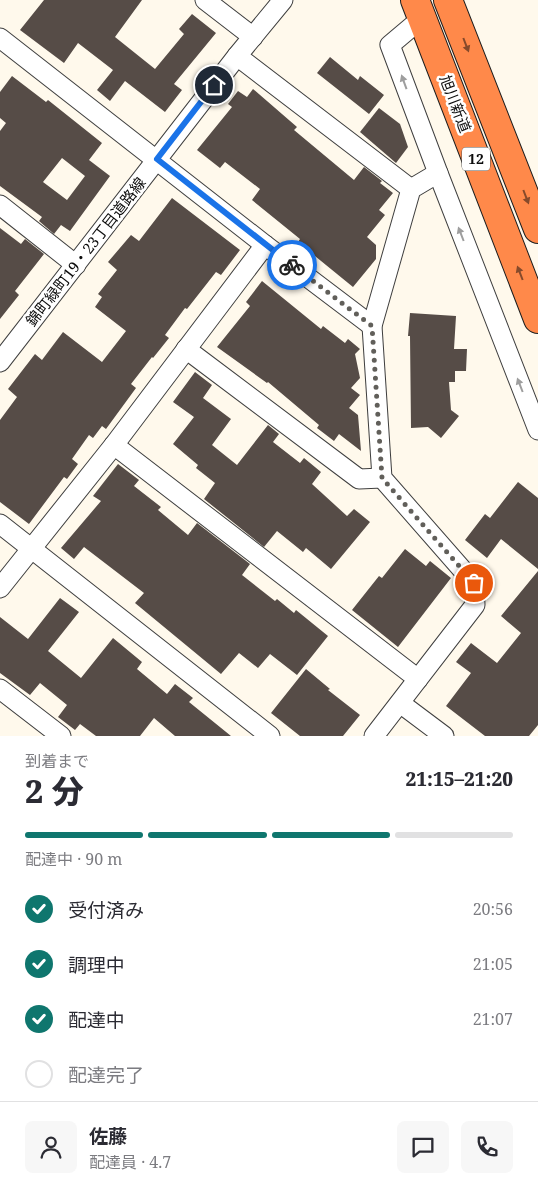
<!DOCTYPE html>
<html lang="ja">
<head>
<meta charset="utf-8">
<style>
  :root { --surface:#fff; --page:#f7f7f7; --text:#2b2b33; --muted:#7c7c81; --line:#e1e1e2; --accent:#0f766e }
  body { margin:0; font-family:"Noto Serif","Noto Sans JP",serif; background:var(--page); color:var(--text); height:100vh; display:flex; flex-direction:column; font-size:19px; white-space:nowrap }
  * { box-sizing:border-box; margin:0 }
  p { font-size:16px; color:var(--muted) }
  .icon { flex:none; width:28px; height:28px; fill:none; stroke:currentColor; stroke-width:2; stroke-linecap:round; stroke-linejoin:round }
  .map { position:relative; height:736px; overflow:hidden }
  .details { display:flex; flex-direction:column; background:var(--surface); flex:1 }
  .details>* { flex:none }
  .pin { position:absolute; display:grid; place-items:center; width:42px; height:42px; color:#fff; margin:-21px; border:2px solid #fff; border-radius:50%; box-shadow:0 1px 5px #0007 }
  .courier { position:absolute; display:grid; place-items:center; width:50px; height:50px; margin:-25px; border:4px solid #1a73e8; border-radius:50%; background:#fff; color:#222; box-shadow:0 1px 6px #0007 }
  .overview em { font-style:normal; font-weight:800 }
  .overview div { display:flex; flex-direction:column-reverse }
  .overview { display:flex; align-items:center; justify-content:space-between; height:85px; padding:0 25px }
  h1 { font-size:32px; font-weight:800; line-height:38px }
  .bar { display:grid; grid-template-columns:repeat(4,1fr); gap:8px 5px; align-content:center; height:60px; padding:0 25px }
  .bar i { height:6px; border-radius:4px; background:var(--line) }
  .bar .active { background:var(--accent) }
  .bar p { grid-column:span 4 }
  .line { display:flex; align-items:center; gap:12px; padding:0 25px; border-top:1px solid var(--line) }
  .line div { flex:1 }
  .round { display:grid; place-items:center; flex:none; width:52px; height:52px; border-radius:8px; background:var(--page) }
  ol { padding:0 25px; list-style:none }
  li { display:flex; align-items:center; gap:15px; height:55px }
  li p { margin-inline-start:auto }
  li .icon { padding:5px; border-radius:50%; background:var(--accent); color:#fff; stroke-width:4 }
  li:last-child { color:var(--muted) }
  li i { width:28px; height:28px; border:2px solid var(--line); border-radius:50% }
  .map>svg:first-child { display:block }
  .building { fill:#564c47; fill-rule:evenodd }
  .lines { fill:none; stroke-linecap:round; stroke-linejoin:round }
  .street-casing { stroke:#3f3f3f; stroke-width:21 }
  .highway-casing { stroke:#1d1d1d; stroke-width:30 }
  .street { stroke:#fff; stroke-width:19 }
  .highway { stroke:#ff894a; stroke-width:28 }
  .oneway { fill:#864a2b }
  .oneway2 { fill:#9e9e9e }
  .done { stroke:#615f5a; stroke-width:5; stroke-dasharray:0 9 }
  .route { stroke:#1a73e8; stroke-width:6 }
  .labels { text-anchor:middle; stroke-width:5; stroke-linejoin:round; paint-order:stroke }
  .shield { fill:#fff; stroke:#555; stroke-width:1 }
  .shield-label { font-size:14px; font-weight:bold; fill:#0c0c0c }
  .street-label { font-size:15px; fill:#0c0c0c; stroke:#fff }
</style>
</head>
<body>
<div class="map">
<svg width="538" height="736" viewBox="0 0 538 736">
  <rect width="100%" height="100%" fill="#fff9ec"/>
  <!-- building -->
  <g class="building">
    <path d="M 44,0 L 142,0 L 115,37 L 155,69 L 184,34 L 179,29 L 192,14 L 216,33 L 174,84 L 182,90 L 165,112 L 125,81 L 110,101 L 97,90 L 113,70 L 78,43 L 64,63 L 20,30 Z"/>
    <path d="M 330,57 L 358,80 L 360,76 L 384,95 L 369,114 L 317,73 Z"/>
    <path d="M 12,76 L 46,102 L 48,100 L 102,143 L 89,160 L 110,176 L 70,231 L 61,225 L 54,234 L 39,221 L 42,217 L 0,186 L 0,131 L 6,123 L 0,118 L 0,92 ZM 62,158 L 85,176 L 67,200 L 43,182 Z"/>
    <path d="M 253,89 L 297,127 L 294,130 L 354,180 L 364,167 L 382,181 L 380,183 L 393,193 L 379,210 L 385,215 L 367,237 L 376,245 L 376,259 L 353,287 L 310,252 L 308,255 L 296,245 L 300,239 L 252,200 L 260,189 L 225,162 L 220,168 L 197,150 L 232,107 L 228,104 L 238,91 L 247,97 Z"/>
    <path d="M 379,108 L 400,124 L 408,147 L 396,163 L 360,132 Z"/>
    <path d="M 172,198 L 240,250 L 221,275 L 216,272 L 187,309 L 185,308 L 165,335 L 169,338 L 153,358 L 152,357 L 131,384 L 136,388 L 106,429 L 102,426 L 93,438 L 89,435 L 72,459 L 78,464 L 67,479 L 64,477 L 29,524 L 0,502 L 0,420 L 17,397 L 8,389 L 35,354 L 42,360 L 63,332 L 102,362 L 126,331 L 95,307 L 102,297 L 98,294 L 117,270 L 108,262 L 131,235 L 139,241 Z"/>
    <path d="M 0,228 L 21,244 L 25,239 L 44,254 L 15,291 L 19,295 L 0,319 Z"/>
    <path d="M 262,281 L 321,329 L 323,326 L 345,343 L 348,339 L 360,349 L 355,354 L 360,378 L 351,388 L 360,395 L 349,408 L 358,415 L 361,451 L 339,434 L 334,441 L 317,428 L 319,425 L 268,382 L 267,383 L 217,347 L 250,306 L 246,302 Z"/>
    <path d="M 410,313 L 456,316 L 454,349 L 467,349 L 466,371 L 455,371 L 455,382 L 449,382 L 451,410 L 459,416 L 441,438 L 428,427 L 411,428 L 410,336 L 408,336 Z"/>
    <path d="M 195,372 L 212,385 L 203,398 L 231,419 L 212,445 L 237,465 L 268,425 L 279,434 L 273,442 L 300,463 L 304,458 L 321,472 L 312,484 L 347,516 L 354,509 L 370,522 L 331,569 L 306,548 L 303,552 L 277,531 L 264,547 L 204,499 L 215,483 L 196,468 L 198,465 L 173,444 L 194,417 L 173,402 Z"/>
    <path d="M 118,464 L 139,480 L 134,486 L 161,507 L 158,510 L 188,535 L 197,523 L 250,564 L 242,575 L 275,601 L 277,599 L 294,613 L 296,610 L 328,636 L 297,675 L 270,654 L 258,668 L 239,653 L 221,674 L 135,603 L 144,593 L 84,547 L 74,559 L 61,548 L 101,501 L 93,496 Z"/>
    <path d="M 518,482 L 538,498 L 538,569 L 501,539 L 487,558 L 465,540 L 485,514 L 490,518 Z"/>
    <path d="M 405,549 L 426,566 L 430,561 L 451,578 L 398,647 L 352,610 L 379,576 L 382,578 Z"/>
    <path d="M 538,571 L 538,725 L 529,736 L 485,736 L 446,706 L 471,673 L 456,662 L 471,643 L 497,663 L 521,633 L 501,616 Z"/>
    <path d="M 60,598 L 79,612 L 48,651 L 81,678 L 113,638 L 142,662 L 137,669 L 167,694 L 175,684 L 193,698 L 189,702 L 231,736 L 175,736 L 154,718 L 140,736 L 96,736 L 80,724 L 75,730 L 58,717 L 67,705 L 40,683 L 30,695 L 0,673 L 0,617 L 28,639 Z"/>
    <path d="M 306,669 L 330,689 L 328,690 L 360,715 L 343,736 L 300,736 L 271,713 Z"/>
  </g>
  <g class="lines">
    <defs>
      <g id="street">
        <path d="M 205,0 L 253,37"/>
        <path d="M 422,18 L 390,45 L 438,173 L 538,430"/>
        <path d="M 0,38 L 265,245 L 372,326"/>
        <path d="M 237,56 L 411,189"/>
        <path d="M 0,205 L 76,265"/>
        <path d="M 186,349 L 359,479 L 382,478"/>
        <path d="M 0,362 L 237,56 L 283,0"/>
        <path d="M 114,445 L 418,679"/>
        <path d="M 0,524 L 270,736"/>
        <path d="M 0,588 L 114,445 L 265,245"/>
        <path d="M 0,689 L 61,736"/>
        <path d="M 400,703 L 444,736"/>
        <path d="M 374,736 L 475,605 L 474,583 L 382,478 L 372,326 L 411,189 L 438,173"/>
      </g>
      <g id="highway">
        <path d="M 415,0 L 538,319"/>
        <path d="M 448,0 L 538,229"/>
      </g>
    </defs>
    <!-- street casing -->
    <use href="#street" class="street-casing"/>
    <!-- highway casing -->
    <use href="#highway" class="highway-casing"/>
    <!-- street -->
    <use href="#street" class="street"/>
    <!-- highway -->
    <use href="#highway" class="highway"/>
  </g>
  <!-- one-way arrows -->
  <defs><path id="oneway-solid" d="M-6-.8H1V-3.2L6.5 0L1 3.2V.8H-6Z" transform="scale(1.25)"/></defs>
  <g class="oneway">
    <use href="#oneway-solid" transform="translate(466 45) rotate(69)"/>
    <use href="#oneway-solid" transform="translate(526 197) rotate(69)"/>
    <use href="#oneway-solid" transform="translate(520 273) rotate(-111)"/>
  </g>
  <g class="oneway2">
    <use href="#oneway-solid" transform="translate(404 82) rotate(-110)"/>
    <use href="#oneway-solid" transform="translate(461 234) rotate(-111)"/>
    <use href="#oneway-solid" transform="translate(520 385) rotate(-111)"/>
  </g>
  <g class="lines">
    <!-- done -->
    <path class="done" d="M 292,265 L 372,326 L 382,478 L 474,583"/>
    <!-- route -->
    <path class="route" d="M 214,85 L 157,159 L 292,265"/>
  </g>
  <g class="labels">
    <!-- shield labels -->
    <rect class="shield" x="462" y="147.5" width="28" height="23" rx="4"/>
    <g class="shield-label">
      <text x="476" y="164">12</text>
    </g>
    <!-- street labels -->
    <g class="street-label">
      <text transform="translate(455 104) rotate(69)" y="5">旭川新道</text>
      <text transform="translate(86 252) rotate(-52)" y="5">錦町緑町19・23丁目道路線</text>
    </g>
  </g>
</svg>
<div class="pin" style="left:474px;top:583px;background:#ea580c"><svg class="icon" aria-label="bag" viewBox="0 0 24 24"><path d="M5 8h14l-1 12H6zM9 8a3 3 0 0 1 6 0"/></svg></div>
<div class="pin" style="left:214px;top:85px;background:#1f2937"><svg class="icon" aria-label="home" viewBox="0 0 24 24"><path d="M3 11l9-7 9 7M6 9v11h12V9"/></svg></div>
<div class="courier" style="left:292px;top:265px"><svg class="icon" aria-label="bike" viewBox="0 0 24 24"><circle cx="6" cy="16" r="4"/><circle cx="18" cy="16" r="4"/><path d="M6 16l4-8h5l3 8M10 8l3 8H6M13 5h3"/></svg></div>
</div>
<section class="details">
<div class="overview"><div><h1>2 分</h1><p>到着まで</p></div><em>21:15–21:20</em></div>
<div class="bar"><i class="active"></i><i class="active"></i><i class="active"></i><i></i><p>配達中 · 90 m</p></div>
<ol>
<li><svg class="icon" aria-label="check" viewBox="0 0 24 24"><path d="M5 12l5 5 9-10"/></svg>受付済み<p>20:56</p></li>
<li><svg class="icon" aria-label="check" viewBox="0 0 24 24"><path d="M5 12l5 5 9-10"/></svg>調理中<p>21:05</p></li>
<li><svg class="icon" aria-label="check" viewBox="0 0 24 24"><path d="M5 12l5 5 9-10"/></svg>配達中<p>21:07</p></li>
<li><i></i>配達完了</li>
</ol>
<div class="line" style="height:90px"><a class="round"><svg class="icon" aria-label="person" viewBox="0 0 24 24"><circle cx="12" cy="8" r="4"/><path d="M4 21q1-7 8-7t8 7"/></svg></a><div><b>佐藤</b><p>配達員 · 4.7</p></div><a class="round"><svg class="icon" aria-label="chat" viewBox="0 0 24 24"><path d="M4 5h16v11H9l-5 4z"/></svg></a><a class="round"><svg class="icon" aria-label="phone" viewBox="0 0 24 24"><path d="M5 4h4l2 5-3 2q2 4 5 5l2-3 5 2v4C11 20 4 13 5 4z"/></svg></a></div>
</section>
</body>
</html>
